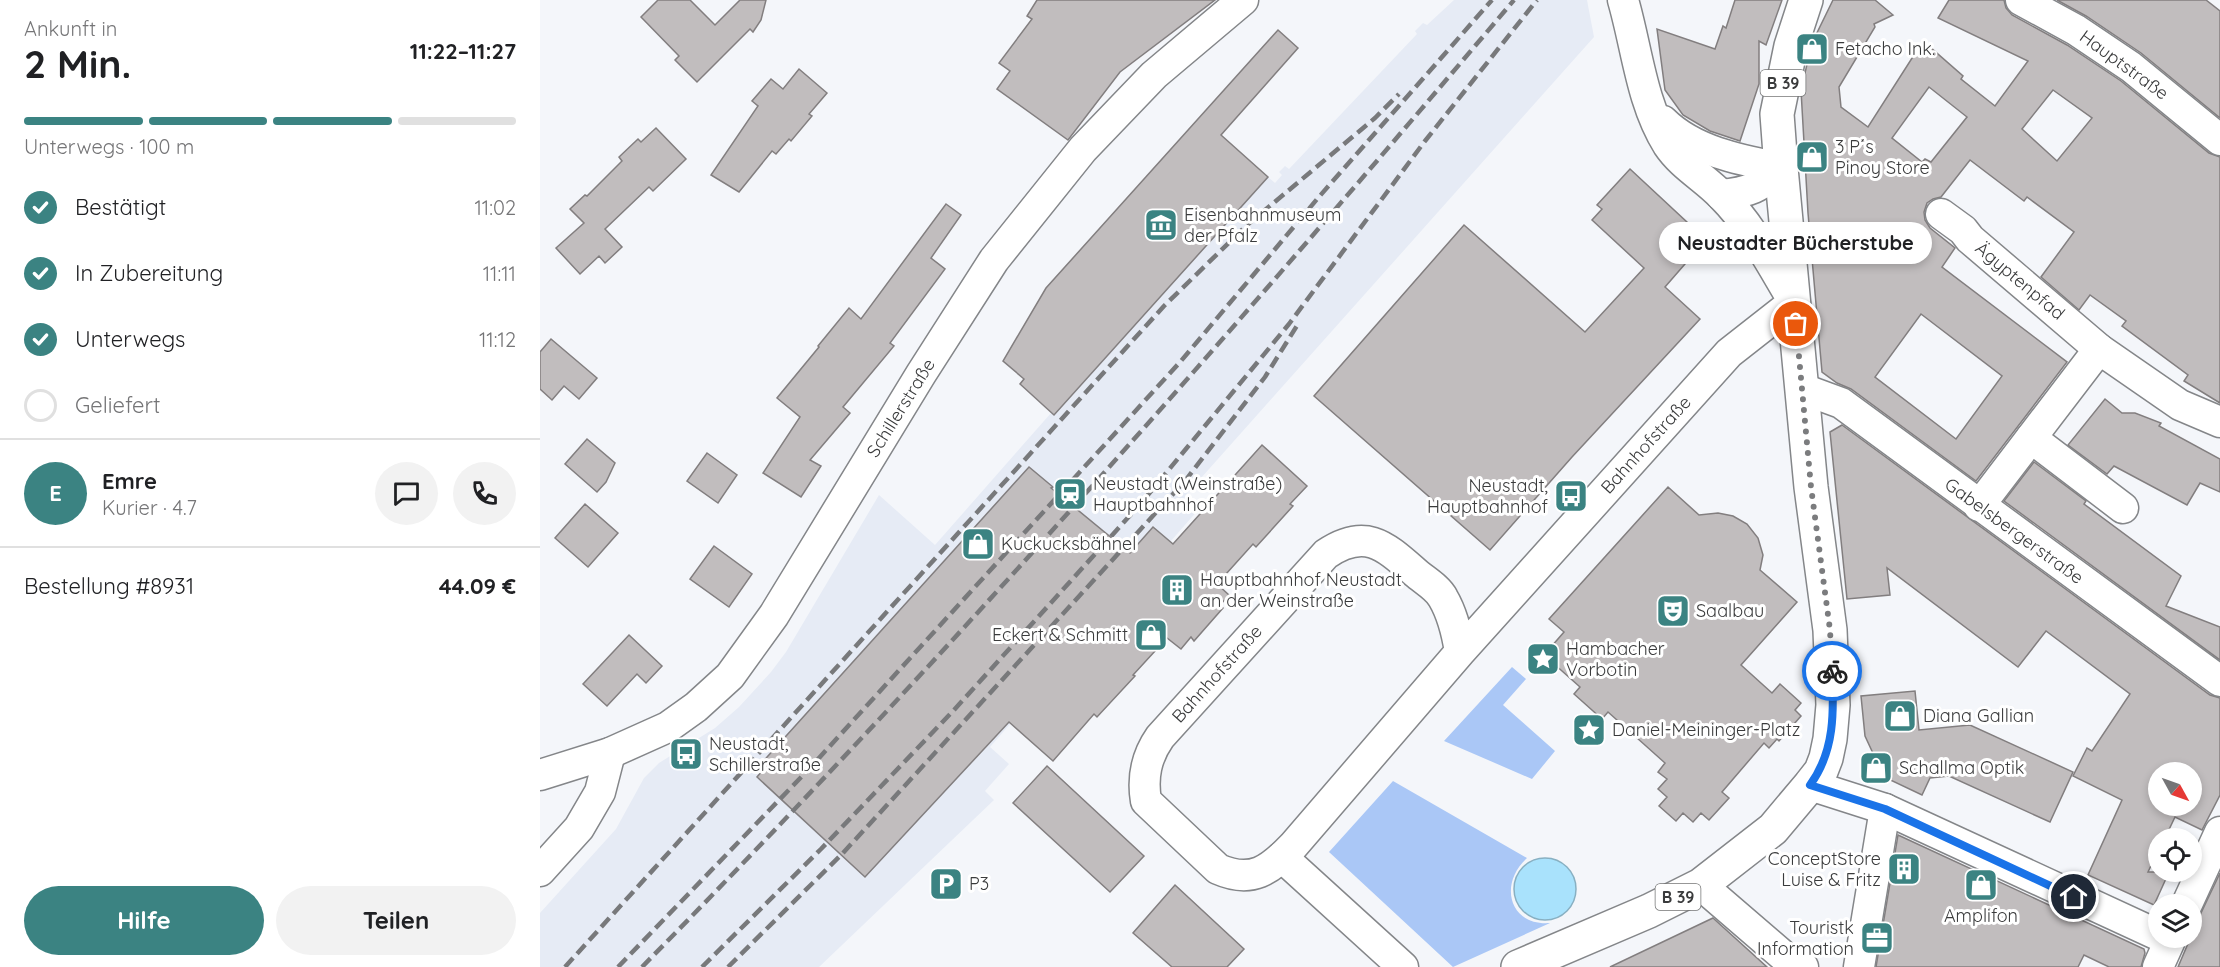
<!DOCTYPE html>
<html lang="de">
<head>
<meta charset="utf-8">
<style>
  :root { --surface:#fff; --page:#f2f2f2; --text:#202124; --muted:#757577; --line:#e0e0e0; --accent:#3b8382 }
  body { margin:0; font-family:Quicksand,sans-serif; background:var(--page); color:var(--text); height:100vh; display:flex; flex-direction:column; font-size:22px; white-space:nowrap }
  * { box-sizing:border-box; margin:0 }
  p { font-size:20px; color:var(--muted) }
  .icon { flex:none; width:33px; height:33px; fill:none; stroke:currentColor; stroke-width:2; stroke-linecap:round; stroke-linejoin:round }
  .map { position:relative; flex:1; overflow:hidden }
  .panel { display:flex; flex-direction:column; background:var(--surface); width:540px }
  .panel>* { flex:none }
  .needle { width:39px; rotate:130deg }
  .buttons { position:absolute; left:1608px; top:762px; display:grid; gap:12px }
  .buttons a { display:grid; place-items:center; width:54px; height:54px; border-radius:50%; background:var(--surface); box-shadow:0 3px 9px #0003; font-size:30px }
  .pin { position:absolute; display:grid; place-items:center; width:51px; height:51px; color:#fff; margin:-26px; border:3px solid #fff; border-radius:50%; box-shadow:0 2px 6px #0007 }
  .courier { position:absolute; display:grid; place-items:center; width:60px; height:60px; margin:-30px; border:4px solid #1a73e8; border-radius:50%; background:#fff; color:#222; box-shadow:0 2px 8px #0007 }
  .bubble { position:absolute; height:42px; border-radius:21px; background:var(--surface); box-shadow:0 3px 9px #0003; font-size:20px; font-weight:700; line-height:42px; text-align:center }
  .headline em { font-style:normal; font-weight:700 }
  .headline div { display:flex; flex-direction:column-reverse }
  .headline { display:flex; align-items:center; justify-content:space-between; height:102px; padding:0 24px }
  h1 { font-size:39px; font-weight:700; line-height:45px }
  .bar { display:grid; grid-template-columns:repeat(4,1fr); gap:9px 6px; align-content:center; height:72px; padding:0 24px }
  .bar i { height:8px; border-radius:4px; background:var(--line) }
  .bar .on { background:var(--accent) }
  .bar p { grid-column:span 4 }
  .line { display:flex; align-items:center; gap:15px; padding:0 24px; border-top:2px solid var(--line) }
  .line div { flex:1 }
  .round { display:grid; place-items:center; flex:none; width:63px; height:63px; border-radius:32px; background:var(--page) }
  ol { padding:0 24px; list-style:none }
  li { display:flex; align-items:center; gap:18px; height:66px }
  li p { margin-inline-start:auto }
  li .icon { padding:6px; border-radius:50%; background:var(--accent); color:#fff; stroke-width:4 }
  li:last-child { color:var(--muted) }
  li i { width:33px; height:33px; border:3px solid var(--line); border-radius:50% }
  .primary-button { display:flex; gap:12px; margin-top:auto; padding:12px 24px }
  .primary-button a { flex:1; height:69px; border-radius:36px; background:var(--accent); color:#fff; font-size:24px; font-weight:700; line-height:69px; text-align:center }
  .primary-button a+a { background:var(--page); color:var(--text) }
  main { display:flex; flex:1; min-height:0 }
  .map>svg:first-child { display:block }
  .built { fill:#e6ebf5 }
  .green { fill:#aac7f6 }
  .water { fill:#a9e2fc; stroke:#88b0c2; stroke-width:1.5 }
  .building { fill:#c1bdbe; stroke:#827e7f; stroke-width:1.5; fill-rule:evenodd }
  .lines { fill:none; stroke-linecap:round; stroke-linejoin:round }
  .minor-casing { stroke:#848689; stroke-width:33 }
  .major-casing { stroke:#848689; stroke-width:36 }
  .minor { stroke:#fff; stroke-width:30 }
  .major { stroke:#fff; stroke-width:33 }
  .rail { stroke:#78797b; stroke-width:4.5; stroke-dasharray:12 6; stroke-linecap:butt }
  .done { stroke:#7b7c7e; stroke-width:6; stroke-dasharray:0 10.8 }
  .route { stroke:#1a73e8; stroke-width:8 }
  .labels { text-anchor:middle; stroke-width:6; stroke-linejoin:round; paint-order:stroke }
  .shield { fill:#fff; stroke:#757676; stroke-width:1.5 }
  .shield-label { font-size:16px; font-weight:bold; fill:#3a3b3c }
  .poi-label { font-size:18px; fill:#3a3b3c; stroke:#fff; text-anchor:start }
  .street-label { font-size:18px; fill:#3a3b3c; stroke:#fff }
</style>
</head>
<body>
<main>
<section class="panel">
<div class="headline"><div><h1>2 Min.</h1><p>Ankunft in</p></div><em>11:22–11:27</em></div>
<div class="bar"><i class="on"></i><i class="on"></i><i class="on"></i><i></i><p>Unterwegs · 100 m</p></div>
<ol>
<li><svg class="icon" aria-label="check" viewBox="0 0 24 24"><path d="M5 12l5 5 9-10"/></svg>Bestätigt<p>11:02</p></li>
<li><svg class="icon" aria-label="check" viewBox="0 0 24 24"><path d="M5 12l5 5 9-10"/></svg>In Zubereitung<p>11:11</p></li>
<li><svg class="icon" aria-label="check" viewBox="0 0 24 24"><path d="M5 12l5 5 9-10"/></svg>Unterwegs<p>11:12</p></li>
<li><i></i>Geliefert</li>
</ol>
<div class="line" style="height:108px"><b class="round" style="background:var(--accent);color:#fff">E</b><div><b>Emre</b><p>Kurier · 4.7</p></div><a class="round"><svg class="icon" aria-label="chat" viewBox="0 0 24 24"><path d="M4 5h16v11H9l-5 4z"/></svg></a><a class="round"><svg class="icon" aria-label="phone" viewBox="0 0 24 24"><path d="M5 4h4l2 5-3 2q2 4 5 5l2-3 5 2v4C11 20 4 13 5 4z"/></svg></a></div>
<div class="line" style="height:78px"><div>Bestellung #8931</div><b>44.09 €</b></div>
<div class="primary-button"><a>Hilfe</a><a>Teilen</a></div>
</section>
<div class="map">
<svg width="1680" height="967" viewBox="0 0 1680 967">
  <rect width="100%" height="100%" fill="#f4f6fa"/>
  <!-- built -->
  <path class="built" d="M 914,0 L 1047,0 L 1054,37 L 645,496 L 659,509 L 450,747 L 469,764 L 445,791 L 454,800 L 279,967 L 0,967 L 0,913 L 76,829 L 104,778 L 119,763 L 175,728 L 199,707 L 231,672 L 246,652 L 339,495 L 395,545 L 511,413 L 514,415 L 728,177 L 735,183 L 742,175 L 739,172 L 745,166 L 749,169 L 877,34 L 875,31 L 883,23 L 887,25 Z"/>
  <!-- green -->
  <g class="green">
    <path d="M 972,667 L 986,679 L 963,705 L 1015,751 L 992,779 L 904,741 Z"/>
    <path d="M 853,781 L 987,858 C 959,883 968,926 1010,923 L 913,967 L 789,852 Z"/>
  </g>
  <!-- water -->
  <circle class="water" cx="1005" cy="889" r="31"/>
  <!-- building -->
  <g class="building">
    <path d="M 118,0 L 150,0 L 175,25 L 200,0 L 226,0 L 221,20 L 213,32 L 210,29 L 157,82 L 135,60 L 139,56 L 101,17 Z"/>
    <path d="M 497,0 L 675,0 L 580,72 L 528,140 L 457,89 L 470,71 L 459,63 L 492,19 L 487,16 Z"/>
    <path d="M 1195,0 L 1242,0 L 1226,45 L 1219,41 L 1219,84 L 1200,141 L 1170,131 L 1143,115 L 1125,90 L 1117,29 L 1175,49 L 1183,26 L 1186,28 Z"/>
    <path d="M 1293,0 L 1335,0 L 1353,15 L 1334,24 L 1335,27 L 1299,87 L 1301,107 L 1328,127 L 1383,41 L 1423,76 L 1421,79 L 1455,106 L 1488,61 L 1398,18 L 1409,0 L 1464,0 L 1466,8 L 1472,15 L 1527,45 L 1581,81 L 1669,153 L 1680,157 L 1680,403 L 1644,381 L 1648,375 L 1582,326 L 1586,321 L 1550,295 L 1539,310 L 1501,277 L 1534,232 L 1487,197 L 1484,201 L 1430,160 L 1401,197 L 1393,199 L 1387,203 L 1384,212 L 1385,220 L 1390,228 L 1415,248 L 1402,267 L 1527,362 L 1436,481 L 1311,389 L 1297,383 L 1282,372 L 1268,213 L 1261,90 L 1272,43 ZM 1389,87 L 1427,117 L 1391,162 L 1385,159 L 1382,162 L 1352,138 ZM 1513,90 L 1552,118 L 1517,161 L 1482,129 ZM 1381,314 L 1462,376 L 1416,439 L 1335,377 Z"/>
    <path d="M 1517,0 L 1666,0 L 1680,11 L 1680,118 L 1601,53 L 1546,16 Z"/>
    <path d="M 738,30 L 758,48 L 681,135 L 728,177 L 514,415 L 480,384 L 484,379 L 463,361 L 506,288 Z"/>
    <path d="M 259,69 L 287,93 L 269,114 L 272,116 L 251,141 L 249,139 L 236,154 L 232,151 L 199,192 L 171,175 L 218,106 L 212,101 L 231,79 L 243,89 Z"/>
    <path d="M 116,128 L 146,159 L 113,191 L 109,187 L 65,229 L 82,247 L 65,263 L 59,256 L 40,274 L 16,248 L 44,223 L 30,209 L 45,195 L 47,196 L 82,161 L 79,157 L 98,139 L 101,142 Z"/>
    <path d="M 1090,169 L 1163,237 L 1162,239 L 1165,241 L 1125,287 L 1160,319 L 1032,457 L 950,550 L 774,396 L 924,225 L 1045,332 L 1104,268 L 1052,220 L 1062,209 L 1057,205 Z"/>
    <path d="M 406,204 L 421,215 L 391,258 L 405,269 L 350,343 L 354,346 L 303,407 L 310,413 L 270,460 L 281,466 L 261,497 L 223,473 L 260,417 L 237,398 L 279,347 L 278,346 L 309,308 L 321,319 Z"/>
    <path d="M 11,339 L 57,378 L 39,399 L 24,386 L 12,400 L 0,389 L 0,352 Z"/>
    <path d="M 1565,399 L 1582,413 L 1595,413 L 1621,423 L 1619,426 L 1680,459 L 1680,492 L 1660,483 L 1647,505 L 1574,466 L 1567,474 L 1528,445 Z"/>
    <path d="M 1302,425 L 1670,695 L 1680,698 L 1680,795 L 1662,830 L 1635,817 L 1625,838 L 1618,838 L 1618,851 L 1608,872 L 1629,872 L 1614,905 L 1548,875 L 1582,800 L 1533,776 L 1547,748 L 1552,751 L 1590,694 L 1506,631 L 1478,667 L 1347,568 L 1350,595 L 1307,599 L 1290,432 ZM 1618,772 L 1652,772 L 1652,806 L 1618,806 Z"/>
    <path d="M 47,439 L 75,463 L 66,482 L 57,492 L 25,464 Z"/>
    <path d="M 722,445 L 767,486 L 750,504 L 753,506 L 716,547 L 713,544 L 677,584 L 689,595 L 680,605 L 683,608 L 654,641 L 651,637 L 641,649 L 627,638 L 593,675 L 595,676 L 557,717 L 554,714 L 513,761 L 469,722 L 325,877 L 217,777 L 222,771 L 218,767 L 489,467 L 513,487 L 511,488 L 590,553 L 613,527 L 633,544 Z"/>
    <path d="M 167,453 L 197,475 L 178,503 L 147,481 Z"/>
    <path d="M 1494,462 L 1546,501 L 1544,504 L 1641,576 L 1626,606 L 1680,627 L 1680,660 L 1464,501 Z"/>
    <path d="M 1128,487 L 1159,515 L 1178,513 L 1193,516 L 1207,524 L 1218,538 L 1223,555 L 1220,570 L 1257,602 L 1201,665 L 1232,693 L 1240,684 L 1261,703 L 1255,710 L 1261,716 L 1239,741 L 1237,739 L 1229,748 L 1224,743 L 1182,792 L 1189,798 L 1169,820 L 1161,813 L 1153,822 L 1143,813 L 1136,821 L 1119,806 L 1127,797 L 1118,789 L 1127,779 L 1118,772 L 1125,763 L 1068,712 L 1062,719 L 1034,694 L 1040,687 L 1004,655 L 1024,632 L 1009,619 Z"/>
    <path d="M 45,504 L 78,533 L 48,567 L 15,538 Z"/>
    <path d="M 174,546 L 212,574 L 189,607 L 150,579 Z"/>
    <path d="M 89,635 L 122,666 L 106,683 L 97,674 L 67,706 L 43,684 Z"/>
    <path d="M 1375,691 L 1379,730 L 1430,725 L 1533,772 L 1510,822 L 1409,776 L 1390,778 L 1382,795 L 1344,777 L 1325,736 L 1321,696 Z"/>
    <path d="M 507,766 L 604,856 L 570,892 L 473,803 Z"/>
    <path d="M 1358,835 L 1604,949 L 1605,953 L 1601,967 L 1569,967 L 1544,955 L 1538,967 L 1336,967 Z"/>
    <path d="M 1680,873 L 1680,967 L 1638,967 L 1661,913 Z"/>
    <path d="M 635,885 L 704,949 L 687,967 L 632,967 L 593,933 Z"/>
    <path d="M 1173,918 L 1227,967 L 1070,967 Z"/>
  </g>
  <g class="lines">
    <defs>
      <g id="minor">
        <path d="M 1481,0 L 1536,30 L 1591,67 L 1680,140"/>
        <path d="M 1123,121 C 1153,151 1200,160 1241,168"/>
        <path d="M 1181,195 C 1210,192 1219,188 1241,168"/>
        <path d="M 1401,214 L 1423,230 L 1430,239 L 1559,349 L 1640,405 L 1680,422"/>
        <path d="M 1263,389 L 1301,403 L 1680,681"/>
        <path d="M 1491,438 L 1583,508"/>
        <path d="M 1439,506 L 1559,349"/>
        <path d="M 920,652 C 917,633 913,615 903,598 C 898,588 884,580 876,573 C 845,546 826,527 786,554 L 620,737 C 606,757 602,777 606,801 L 678,869 C 712,884 730,870 753,846 L 920,652 L 1189,353 L 1254,302 C 1232,266 1212,226 1182,196 C 1165,178 1142,166 1128,145 C 1101,102 1097,48 1083,0"/>
        <path d="M 0,775 L 70,753 L 128,727 L 156,707 L 190,676 L 234,615 L 381,374 L 454,260 L 543,149 L 614,75 L 703,0"/>
        <path d="M 1270,785 L 1345,809 L 1618,935"/>
        <path d="M 742,857 L 863,967"/>
        <path d="M 0,871 L 39,828 L 60,792 L 70,753"/>
        <path d="M 1161,885 L 1247,959 L 1263,967"/>
        <path d="M 1647,904 L 1680,832"/>
        <path d="M 1319,967 L 1345,809"/>
        <path d="M 1618,967 L 1631,938"/>
      </g>
      <path id="major" d="M 978,967 L 1109,911 L 1161,885 L 1233,829 L 1270,785 L 1281,771 L 1286,758 L 1290,739 L 1293,705 L 1290,630 L 1271,487 L 1241,168 L 1237,114 L 1251,46 L 1266,0"/>
    </defs>
    <!-- minor casing -->
    <use href="#minor" class="minor-casing"/>
    <!-- major casing -->
    <use href="#major" class="major-casing"/>
    <!-- minor -->
    <use href="#minor" class="minor"/>
    <!-- major -->
    <use href="#major" class="major"/>
    <!-- rail -->
    <g class="rail">
      <path d="M 25,967 L 624,306 L 706,226 L 835,118 L 859,94"/>
      <path d="M 78,967 L 269,769 L 641,361 L 778,198 L 952,0"/>
      <path d="M 102,967 C 407,657 694,331 974,0"/>
      <path d="M 162,967 L 281,849 L 414,710 L 603,501 L 749,324 L 885,141 L 997,0"/>
      <path d="M 188,967 L 302,854 L 645,481 L 725,377 L 758,324"/>
    </g>
  </g>
  <g class="lines">
    <!-- done -->
    <path class="done" d="M 1256,324 L 1271,487 L 1290,630 L 1292,671"/>
    <!-- route -->
    <path class="route" d="M 1292,671 C 1294,711 1295,751 1270,785 L 1345,809 L 1534,897"/>
  </g>
  <!-- icons -->
  <defs>
    <symbol id="shop-square" viewBox="-11 -11 22 22"><rect x="-9" y="-9" width="18" height="18" rx="4" fill="#3b8382" stroke="#fff"/><path d="M-5-2.5h2.3a2.7 3.5 0 0 1 5.4 0H5L5.5 6h-11ZM-1.5-2.5h3a1.5 2.3 0 0 0-3 0Z" fill="#fff"/></symbol>
    <symbol id="museum-square" viewBox="-11 -11 22 22"><rect x="-9" y="-9" width="18" height="18" rx="4" fill="#3b8382" stroke="#fff"/><path d="M0-6L6-3V-2H-6V-3ZM-5-1h2V3h-2ZM-1-1h2V3h-2ZM3-1h2V3H3ZM-6 4H6V6H-6Z" fill="#fff"/></symbol>
    <symbol id="station-square" viewBox="-11 -11 22 22"><rect x="-9" y="-9" width="18" height="18" rx="4" fill="#3b8382" stroke="#fff"/><path d="M-3-6H3Q5-6 5-4V2Q5 4 3 4L4.5 6H3L1.5 4h-3L-3 6H-4.5L-3 4Q-5 4-5 2V-4Q-5-6-3-6ZM-3.5-4v3h7v-3ZM-3.5 1v1.5H-2V1ZM2 1v1.5H3.5V1Z" fill="#fff"/></symbol>
    <symbol id="bus-square" viewBox="-11 -11 22 22"><rect x="-9" y="-9" width="18" height="18" rx="4" fill="#3b8382" stroke="#fff"/><path d="M-5-6H5V4H4V6H2V4H-2V6H-4V4H-5ZM-3.5-4V0h7V-4ZM-3.5 1.2v1.5H-2V1.2ZM2 1.2v1.5H3.5V1.2Z" fill="#fff"/></symbol>
    <symbol id="building-square" viewBox="-11 -11 22 22"><rect x="-9" y="-9" width="18" height="18" rx="4" fill="#3b8382" stroke="#fff"/><path d="M-4-6H4V6H1V3H-1V6H-4ZM-2.5-4.3h1.7v1.8h-1.7ZM.8-4.3h1.7v1.8H.8ZM-2.5-1h1.7V.8h-1.7ZM.8-1h1.7V.8H.8Z" fill="#fff"/></symbol>
    <symbol id="theatre-square" viewBox="-11 -11 22 22"><rect x="-9" y="-9" width="18" height="18" rx="4" fill="#3b8382" stroke="#fff"/><path d="M-5-5.5Q0-4 5-5.5V0Q5 5 0 6Q-5 5-5 0ZM-3.3-2.5H-1v1.5H-3.3ZM1-2.5H3.3v1.5H1ZM-2.8 1Q0 5.5 2.8 1Z" fill="#fff"/></symbol>
    <symbol id="sight-square" viewBox="-11 -11 22 22"><rect x="-9" y="-9" width="18" height="18" rx="4" fill="#3b8382" stroke="#fff"/><path d="M0-6L1.8-2.2L6-1.7L2.9 1.2L3.7 5.4L0 3.3L-3.7 5.4L-2.9 1.2L-6-1.7L-1.8-2.2Z" fill="#fff"/></symbol>
    <symbol id="parking-square" viewBox="-11 -11 22 22"><rect x="-9" y="-9" width="18" height="18" rx="4" fill="#3b8382" stroke="#fff"/><path d="M-3.5-5.5H1a3.5 3.5 0 0 1 0 7H-1V5.5H-3.5ZM-1-3.4V-.6H.8a1.4 1.4 0 0 0 0-2.8Z" fill="#fff"/></symbol>
    <symbol id="office-square" viewBox="-11 -11 22 22"><rect x="-9" y="-9" width="18" height="18" rx="4" fill="#3b8382" stroke="#fff"/><path d="M-6-3h4V-5.5h4V-3h4V5H-6ZM-1-4.5V-3h2v-1.5ZM-6 0V1H6V0Z" fill="#fff"/></symbol>
  </defs>
  <g fill-rule="evenodd">
    <use href="#shop-square" x="1253" y="30" width="38" height="38"/>
    <use href="#shop-square" x="1253" y="138" width="38" height="38"/>
    <use href="#museum-square" x="602" y="206" width="38" height="38"/>
    <use href="#station-square" x="511" y="475" width="38" height="38"/>
    <use href="#bus-square" x="1012" y="477" width="38" height="38"/>
    <use href="#shop-square" x="419" y="525" width="38" height="38"/>
    <use href="#building-square" x="618" y="571" width="38" height="38"/>
    <use href="#theatre-square" x="1114" y="592" width="38" height="38"/>
    <use href="#shop-square" x="592" y="616" width="38" height="38"/>
    <use href="#sight-square" x="984" y="640" width="38" height="38"/>
    <use href="#shop-square" x="1341" y="697" width="38" height="38"/>
    <use href="#sight-square" x="1030" y="711" width="38" height="38"/>
    <use href="#bus-square" x="127" y="735" width="38" height="38"/>
    <use href="#shop-square" x="1317" y="749" width="38" height="38"/>
    <use href="#building-square" x="1345" y="850" width="38" height="38"/>
    <use href="#parking-square" x="387" y="865" width="38" height="38"/>
    <use href="#shop-square" x="1422" y="866" width="38" height="38"/>
    <use href="#office-square" x="1318" y="919" width="38" height="38"/>
  </g>
  <g class="labels">
    <!-- shield labels -->
    <g class="shield">
      <rect x="1220.5" y="70" width="45" height="26" rx="4.5"/>
      <rect x="1115.5" y="884" width="45" height="26" rx="4.5"/>
    </g>
    <g class="shield-label">
      <text x="1243" y="89">B 39</text>
      <text x="1138" y="903">B 39</text>
    </g>
    <!-- poi labels -->
    <g class="poi-label">
      <text x="1295" y="55">Fetacho Ink.</text>
      <text x="1295" y="153">3 P´s<tspan x="1295" dy="21">Pinoy Store</tspan></text>
      <text x="644" y="221">Eisenbahnmuseum<tspan x="644" dy="21">der Pfalz</tspan></text>
      <text x="553" y="490">Neustadt (Weinstraße)<tspan x="553" dy="21">Hauptbahnhof</tspan></text>
      <text x="1008" y="492" text-anchor="end">Neustadt,<tspan x="1008" dy="21">Hauptbahnhof</tspan></text>
      <text x="461" y="550">Kuckucksbähnel</text>
      <text x="660" y="586">Hauptbahnhof Neustadt<tspan x="660" dy="21">an der Weinstraße</tspan></text>
      <text x="1156" y="617">Saalbau</text>
      <text x="588" y="641" text-anchor="end">Eckert &amp; Schmitt</text>
      <text x="1026" y="655">Hambacher<tspan x="1026" dy="21">Vorbotin</tspan></text>
      <text x="1383" y="722">Diana Gallian</text>
      <text x="1072" y="736">Daniel-Meininger-Platz</text>
      <text x="169" y="750">Neustadt,<tspan x="169" dy="21">Schillerstraße</tspan></text>
      <text x="1359" y="774">Schallma Optik</text>
      <text x="1341" y="865" text-anchor="end">ConceptStore<tspan x="1341" dy="21">Luise &amp; Fritz</tspan></text>
      <text x="429" y="890">P3</text>
      <text x="1441" y="922" text-anchor="middle">Amplifon</text>
      <text x="1314" y="934" text-anchor="end">Touristk<tspan x="1314" dy="21">Information</tspan></text>
    </g>
    <!-- street labels -->
    <g class="street-label">
      <text transform="translate(1584 65) rotate(36)" y="6">Hauptstraße</text>
      <text transform="translate(1480 281) rotate(40)" y="6">Ägyptenpfad</text>
      <text transform="translate(361 408) rotate(-58)" y="6">Schillerstraße</text>
      <text transform="translate(1106 445) rotate(-48)" y="6">Bahnhofstraße</text>
      <text transform="translate(1474 531) rotate(36)" y="6">Gabelsbergerstraße</text>
      <text transform="translate(677 674) rotate(-48)" y="6">Bahnhofstraße</text>
    </g>
  </g>
</svg>
<div class="buttons">
<a><svg class="needle" viewBox="-14 -14 28 28"><path d="M0-13l5 13h-10z" fill="#e53935"/><path d="M0 13l5-13h-10z" fill="#757577"/></svg></a>
<a><svg class="icon" aria-label="locate" viewBox="0 0 24 24"><circle cx="12" cy="12" r="6"/><path d="M12 2v4M12 18v4M2 12h4M18 12h4"/></svg></a>
<a><svg class="icon" aria-label="layers" viewBox="0 0 24 24"><path d="M12 4l9 5-9 5-9-5zM3 14l9 5 9-5"/></svg></a>
</div>
<div class="pin" style="left:1256px;top:324px;background:#ea580c"><svg class="icon" aria-label="bag" viewBox="0 0 24 24"><path d="M5 8h14l-1 12H6zM9 8a3 3 0 0 1 6 0"/></svg></div>
<div class="pin" style="left:1534px;top:897px;background:#1f2937"><svg class="icon" aria-label="home" viewBox="0 0 24 24"><path d="M3 11l9-7 9 7M6 9v11h12V9"/></svg></div>
<div class="courier" style="left:1292px;top:671px"><svg class="icon" aria-label="bike" viewBox="0 0 24 24"><circle cx="6" cy="16" r="4"/><circle cx="18" cy="16" r="4"/><path d="M6 16l4-8h5l3 8M10 8l3 8H6M13 5h3"/></svg></div>
<div class="bubble" style="left:1119px;top:222px;width:273px">Neustadter Bücherstube</div>
</div>
</main>
</body>
</html>
